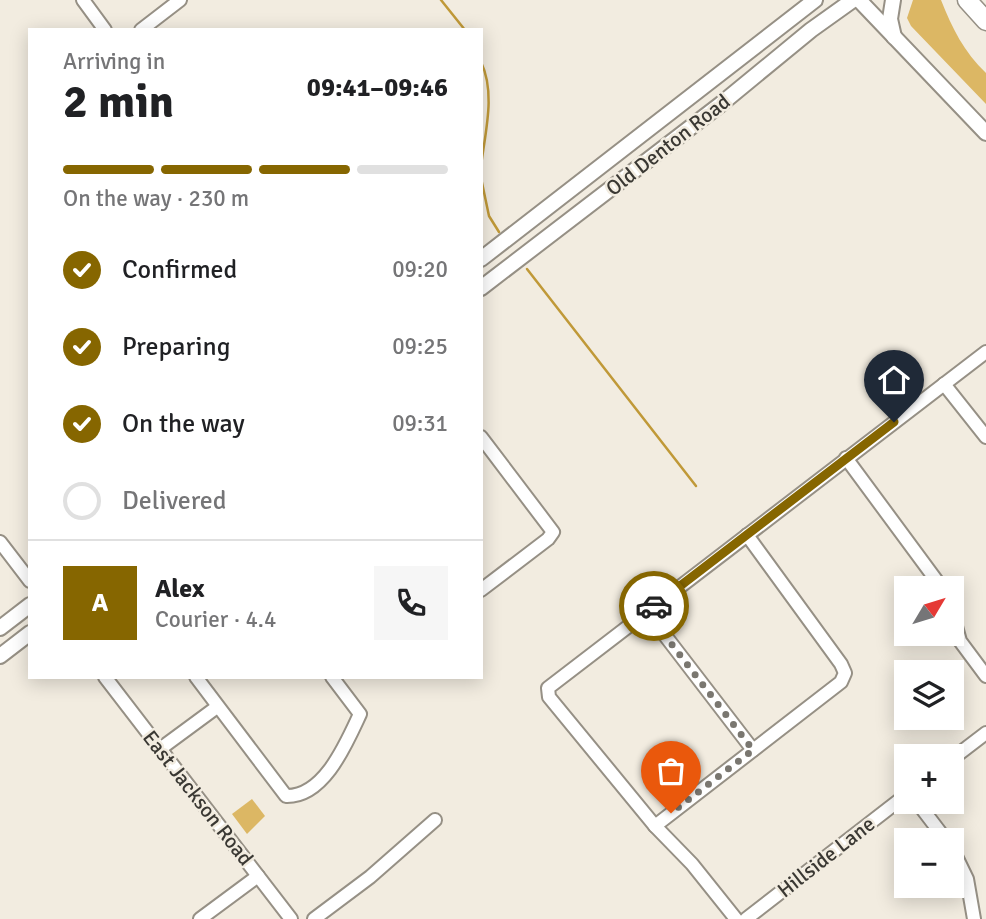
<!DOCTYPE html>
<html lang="en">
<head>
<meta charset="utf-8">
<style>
  :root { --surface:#fff; --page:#f6f6f6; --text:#202124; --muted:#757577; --line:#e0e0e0; --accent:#866600 }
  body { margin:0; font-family:Signika,sans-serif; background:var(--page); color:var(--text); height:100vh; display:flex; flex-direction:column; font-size:26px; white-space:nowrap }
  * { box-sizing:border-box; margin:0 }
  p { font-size:23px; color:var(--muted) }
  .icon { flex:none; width:38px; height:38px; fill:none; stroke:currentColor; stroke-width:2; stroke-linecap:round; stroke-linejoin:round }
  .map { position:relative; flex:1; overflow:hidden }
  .details { position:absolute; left:28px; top:28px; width:455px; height:651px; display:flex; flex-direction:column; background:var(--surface); border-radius:0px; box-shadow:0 4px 18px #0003 }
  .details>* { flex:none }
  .needle { width:46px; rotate:52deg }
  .controls { position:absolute; left:894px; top:576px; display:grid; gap:14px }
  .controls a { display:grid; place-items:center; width:70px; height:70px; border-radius:0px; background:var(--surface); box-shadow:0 4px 18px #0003; font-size:35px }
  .pin { position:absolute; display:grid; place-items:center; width:60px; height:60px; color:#fff; margin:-72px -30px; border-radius:50% 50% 50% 0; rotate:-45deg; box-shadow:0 0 7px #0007 }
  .pin .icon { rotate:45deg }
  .courier { position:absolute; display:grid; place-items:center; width:70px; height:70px; margin:-35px; border:5px solid #866600; border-radius:50%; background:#fff; color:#222; box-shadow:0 2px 9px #0007 }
  .summary em { font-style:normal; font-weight:700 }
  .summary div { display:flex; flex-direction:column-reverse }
  .summary { display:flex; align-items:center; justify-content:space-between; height:119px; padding:0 35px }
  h1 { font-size:46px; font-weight:700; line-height:52px }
  .bar { display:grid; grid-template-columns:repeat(4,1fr); gap:10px 7px; align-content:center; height:84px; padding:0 35px }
  .bar i { height:9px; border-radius:5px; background:var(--line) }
  .bar .on { background:var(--accent) }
  .bar p { grid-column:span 4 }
  .line { display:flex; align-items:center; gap:18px; padding:0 35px; border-top:2px solid var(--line) }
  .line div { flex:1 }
  .round { display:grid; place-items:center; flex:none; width:74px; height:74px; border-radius:0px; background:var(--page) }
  ol { padding:0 35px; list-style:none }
  li { display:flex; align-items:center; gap:21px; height:77px }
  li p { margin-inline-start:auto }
  li .icon { padding:7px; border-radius:50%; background:var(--accent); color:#fff; stroke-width:4 }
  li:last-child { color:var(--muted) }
  li i { width:38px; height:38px; border:4px solid var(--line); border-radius:50% }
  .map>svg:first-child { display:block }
  .green { fill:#dcb764 }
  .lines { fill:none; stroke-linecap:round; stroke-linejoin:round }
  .stream { stroke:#c09938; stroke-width:2.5 }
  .minor-casing { stroke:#969085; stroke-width:16 }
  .major-casing { stroke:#969085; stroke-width:18 }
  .highway-casing { stroke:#969085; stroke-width:21 }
  .minor { stroke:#fff; stroke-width:12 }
  .major { stroke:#fff; stroke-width:14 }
  .highway { stroke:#fff; stroke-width:18 }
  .done { stroke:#7a7770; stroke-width:7; stroke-dasharray:0 12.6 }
  .route { stroke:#866600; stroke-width:9 }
  .labels { text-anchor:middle; stroke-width:5; stroke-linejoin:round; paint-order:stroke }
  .street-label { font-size:21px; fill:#3a3833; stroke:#f2ece0 }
</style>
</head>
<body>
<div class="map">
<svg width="986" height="919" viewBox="0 0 986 919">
  <rect width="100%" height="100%" fill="#f2ece0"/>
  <!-- green -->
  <g class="green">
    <path d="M 913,0 L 941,0 C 952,28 964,52 986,73 L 986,104 L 911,26 L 907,18 Z"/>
    <path d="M 252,799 L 265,816 L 247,834 L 232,814 Z"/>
  </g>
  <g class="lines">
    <!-- stream -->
    <g class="stream">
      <path d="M 441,0 L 465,30"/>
      <path d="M 481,62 C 496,93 485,133 481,166"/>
      <path d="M 481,178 L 489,216 L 499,232"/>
      <path d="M 527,269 L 696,486"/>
    </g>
    <defs>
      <g id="minor">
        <path d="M 83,0 L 105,30"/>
        <path d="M 141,30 L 180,0"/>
        <path d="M 944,384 L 986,437"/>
        <path d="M 481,437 L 553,532 L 548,539 L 481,590"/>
        <path d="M 846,458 L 942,588"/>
        <path d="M 0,542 L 30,581"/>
        <path d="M 647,612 L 753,750"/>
        <path d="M 952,612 L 960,641 L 986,676"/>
        <path d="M 105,677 L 291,919"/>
        <path d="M 196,677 L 286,796 C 324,797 346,744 360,714 L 332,677"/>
        <path d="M 160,749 L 217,707"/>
        <path d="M 952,759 L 986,733"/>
        <path d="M 917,802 L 946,840"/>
        <path d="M 655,826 L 841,682 L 845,673 L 841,664 L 747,535"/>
        <path d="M 952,848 L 967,879 L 974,919"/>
        <path d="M 200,919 L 258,876"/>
        <path d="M 314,919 L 370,877 L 435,820"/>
        <path d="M 736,919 L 692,864 L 655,826 L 549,697 L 548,688 L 986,352"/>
        <path d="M 746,919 L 906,795"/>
      </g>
      <g id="major">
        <path d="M 859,0 L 986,133"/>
        <path d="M 893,0 L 890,19 L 894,37"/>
        <path d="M 481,259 L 815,0"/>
        <path d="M 481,288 L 721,104 L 811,30 L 853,0"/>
        <path d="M 0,628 L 30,605"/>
        <path d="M 0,656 L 30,633"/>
      </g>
      <path id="highway" d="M 967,0 L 986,21"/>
    </defs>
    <!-- minor casing -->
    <use href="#minor" class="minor-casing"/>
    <!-- major casing -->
    <use href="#major" class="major-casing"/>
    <!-- highway casing -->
    <use href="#highway" class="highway-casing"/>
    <!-- minor -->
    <use href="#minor" class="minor"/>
    <!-- major -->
    <use href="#major" class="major"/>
    <!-- highway -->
    <use href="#highway" class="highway"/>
  </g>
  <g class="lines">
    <!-- done -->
    <path class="done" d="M 654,606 L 647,612 L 753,750 L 671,813"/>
    <!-- route -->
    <path class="route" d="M 654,606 L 894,422"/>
  </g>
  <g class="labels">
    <!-- street labels -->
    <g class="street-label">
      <text transform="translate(668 145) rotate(-38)" y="7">Old Denton Road</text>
      <text transform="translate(198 798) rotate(52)" y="7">East Jackson Road</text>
      <text transform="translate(826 857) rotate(-38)" y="7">Hillside Lane</text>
    </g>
  </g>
</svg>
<div class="controls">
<a><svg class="needle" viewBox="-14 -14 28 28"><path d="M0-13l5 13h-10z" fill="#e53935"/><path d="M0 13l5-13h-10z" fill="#757577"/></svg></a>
<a><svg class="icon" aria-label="layers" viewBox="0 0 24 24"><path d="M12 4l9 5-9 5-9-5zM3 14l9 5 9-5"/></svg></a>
<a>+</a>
<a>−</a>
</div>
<div class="pin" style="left:671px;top:813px;background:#ea580c"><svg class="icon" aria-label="bag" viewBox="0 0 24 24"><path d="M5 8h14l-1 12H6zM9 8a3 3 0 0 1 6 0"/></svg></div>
<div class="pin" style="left:894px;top:422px;background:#1f2937"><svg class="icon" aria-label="home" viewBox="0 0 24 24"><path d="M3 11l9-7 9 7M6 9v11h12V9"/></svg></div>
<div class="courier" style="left:654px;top:606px"><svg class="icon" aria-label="car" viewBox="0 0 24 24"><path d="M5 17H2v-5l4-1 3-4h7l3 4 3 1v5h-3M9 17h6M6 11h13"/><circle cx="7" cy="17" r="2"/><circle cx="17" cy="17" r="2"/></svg></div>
<section class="details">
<div class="summary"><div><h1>2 min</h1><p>Arriving in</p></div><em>09:41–09:46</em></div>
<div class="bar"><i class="on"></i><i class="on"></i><i class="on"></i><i></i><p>On the way · 230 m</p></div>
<ol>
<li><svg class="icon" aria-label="check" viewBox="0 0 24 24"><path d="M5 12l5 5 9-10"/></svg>Confirmed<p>09:20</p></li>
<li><svg class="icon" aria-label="check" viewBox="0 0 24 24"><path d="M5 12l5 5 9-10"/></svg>Preparing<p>09:25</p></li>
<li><svg class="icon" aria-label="check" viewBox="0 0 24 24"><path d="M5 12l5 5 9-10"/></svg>On the way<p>09:31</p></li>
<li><i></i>Delivered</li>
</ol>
<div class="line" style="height:126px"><b class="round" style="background:var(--accent);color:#fff">A</b><div><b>Alex</b><p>Courier · 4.4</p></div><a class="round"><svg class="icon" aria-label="phone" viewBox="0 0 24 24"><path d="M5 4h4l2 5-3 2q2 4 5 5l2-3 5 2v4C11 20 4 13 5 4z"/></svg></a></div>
</section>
</div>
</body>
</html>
